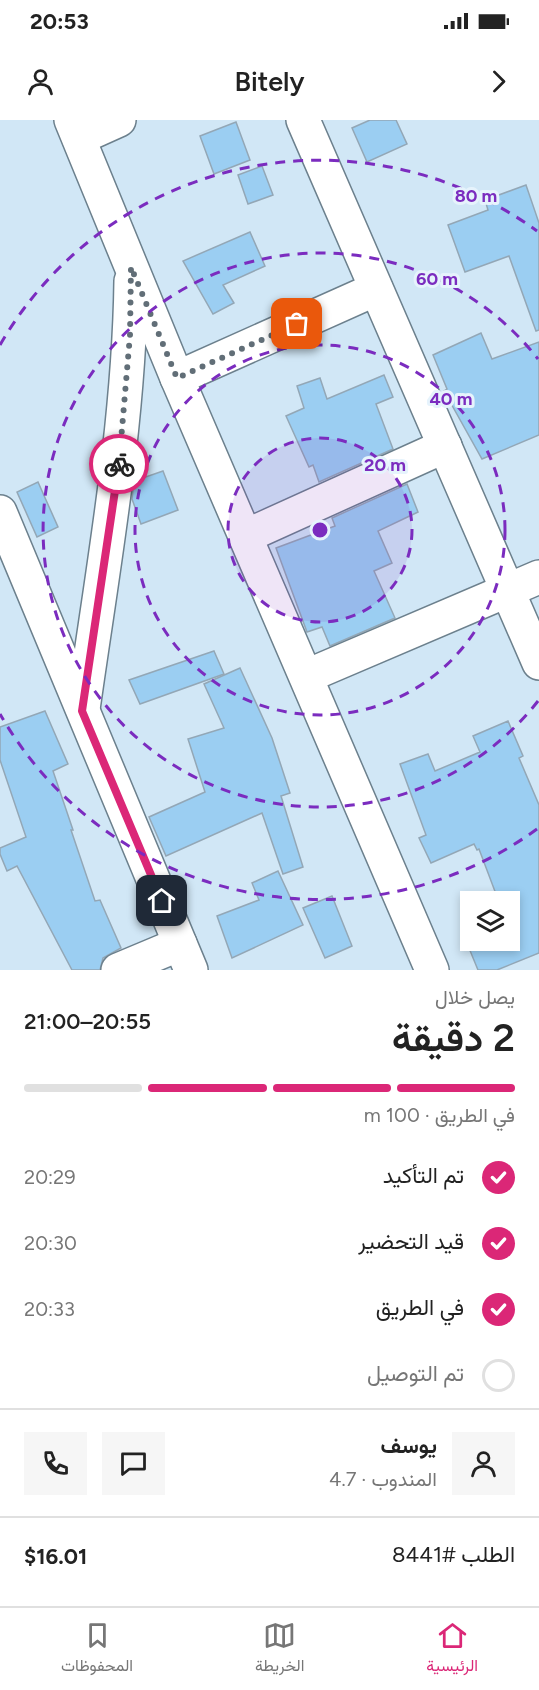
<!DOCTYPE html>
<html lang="ar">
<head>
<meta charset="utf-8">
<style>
  :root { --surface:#fff; --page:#f6f6f6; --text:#222; --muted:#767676; --line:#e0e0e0; --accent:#db2777 }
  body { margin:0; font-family:Figtree,Vazirmatn,sans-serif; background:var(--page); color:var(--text); direction:rtl; height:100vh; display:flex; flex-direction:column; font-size:22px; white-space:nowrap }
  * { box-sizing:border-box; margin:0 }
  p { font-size:20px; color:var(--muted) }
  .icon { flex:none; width:33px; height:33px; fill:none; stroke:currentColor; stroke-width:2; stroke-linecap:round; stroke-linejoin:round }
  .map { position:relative; height:850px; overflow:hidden; direction:ltr }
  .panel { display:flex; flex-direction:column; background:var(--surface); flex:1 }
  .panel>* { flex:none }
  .fabs { position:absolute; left:460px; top:771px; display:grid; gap:12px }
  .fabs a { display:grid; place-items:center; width:60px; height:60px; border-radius:0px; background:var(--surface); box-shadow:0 3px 9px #0003; font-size:30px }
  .pin { position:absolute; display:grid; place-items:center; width:51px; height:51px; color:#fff; margin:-26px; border-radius:12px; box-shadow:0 3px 9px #0006 }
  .courier { position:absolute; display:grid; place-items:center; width:60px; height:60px; margin:-30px; border:4px solid #db2777; border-radius:50%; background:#fff; color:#222; box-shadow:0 2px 8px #0007 }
  .head em { font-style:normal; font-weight:600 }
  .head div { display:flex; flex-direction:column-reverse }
  .head { display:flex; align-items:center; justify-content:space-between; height:102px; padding:0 24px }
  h1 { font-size:39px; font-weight:600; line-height:45px }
  .bar { display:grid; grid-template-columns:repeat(4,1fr); gap:9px 6px; align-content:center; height:72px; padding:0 24px }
  .bar i { height:8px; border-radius:4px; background:var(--line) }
  .bar .selected { background:var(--accent) }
  .bar p { grid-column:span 4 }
  .line { display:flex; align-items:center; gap:15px; padding:0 24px; border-top:2px solid var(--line) }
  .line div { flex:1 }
  .round { display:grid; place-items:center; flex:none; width:63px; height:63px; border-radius:0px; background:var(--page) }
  ol { padding:0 24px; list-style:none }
  li { display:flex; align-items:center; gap:18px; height:66px }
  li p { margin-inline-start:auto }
  li .icon { padding:6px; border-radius:50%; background:var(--accent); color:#fff; stroke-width:4 }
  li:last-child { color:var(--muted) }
  li i { width:33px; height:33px; border:3px solid var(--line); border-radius:50% }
  .status { display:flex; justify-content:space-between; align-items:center; height:42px; padding:0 30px; background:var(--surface); direction:ltr }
  .status svg { height:16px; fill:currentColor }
  header { display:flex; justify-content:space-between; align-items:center; height:78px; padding:0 24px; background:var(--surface); font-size:27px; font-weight:600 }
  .tab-bar { display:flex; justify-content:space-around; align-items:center; height:84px; border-top:2px solid var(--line); background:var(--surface); font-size:16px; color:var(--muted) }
  .tab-bar a { display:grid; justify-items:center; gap:3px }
  .tab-bar .selected { color:var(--accent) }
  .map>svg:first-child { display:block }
  .building { fill:#9bcef2; stroke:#93a7b6; stroke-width:1.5 }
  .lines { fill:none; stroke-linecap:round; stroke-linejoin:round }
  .street-casing { stroke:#6c808d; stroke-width:36 }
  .street { stroke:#fff; stroke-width:33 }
  .done { stroke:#616e77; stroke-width:6; stroke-dasharray:0 10.8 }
  .route { stroke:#db2777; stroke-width:8 }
  .ring { fill:none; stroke:#7b2cbf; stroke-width:3; stroke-dasharray:10 8 }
  .centre { fill:#7b2cbf; stroke:#e6f3fc; stroke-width:3 }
  .ring-label { font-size:18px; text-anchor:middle; font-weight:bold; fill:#7b2cbf; stroke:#e6f3fc; stroke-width:6; stroke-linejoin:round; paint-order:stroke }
</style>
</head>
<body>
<div class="status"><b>20:53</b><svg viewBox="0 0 49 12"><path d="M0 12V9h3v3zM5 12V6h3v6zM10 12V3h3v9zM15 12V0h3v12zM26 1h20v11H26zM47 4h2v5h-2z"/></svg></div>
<header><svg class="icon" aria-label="forward" viewBox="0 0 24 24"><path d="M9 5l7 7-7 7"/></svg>Bitely<svg class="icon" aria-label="person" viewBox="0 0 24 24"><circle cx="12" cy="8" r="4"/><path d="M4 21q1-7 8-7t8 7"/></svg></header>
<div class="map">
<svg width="539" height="850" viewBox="0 0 539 850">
  <rect width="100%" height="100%" fill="#d1e7f6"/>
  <!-- building -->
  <g class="building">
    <path d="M 370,0 L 396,0 L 407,24 L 367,42 L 352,8 Z"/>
    <path d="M 236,2 L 250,40 L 214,54 L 200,16 Z"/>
    <path d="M 262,46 L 273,75 L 248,84 L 238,55 Z"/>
    <path d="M 526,65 L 539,103 L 539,210 L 536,211 L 509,136 L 465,152 L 448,105 L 488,90 L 485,80 Z"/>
    <path d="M 250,112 L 265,146 L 223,165 L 234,183 L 213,194 L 183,141 Z"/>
    <path d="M 481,213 L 492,239 L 539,222 L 539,315 L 482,339 L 444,271 L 447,269 L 433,235 Z"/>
    <path d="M 384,255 L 393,277 L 376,284 L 393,329 L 319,362 L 313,345 L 309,347 L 286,296 L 304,288 L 297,266 L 320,258 L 327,279 Z"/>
    <path d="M 163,351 L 178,390 L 141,404 L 132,379 L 134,361 Z"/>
    <path d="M 38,362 L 58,407 L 37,417 L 17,372 Z"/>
    <path d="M 407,364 L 418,392 L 378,411 L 392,443 L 374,451 L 395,498 L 330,526 L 322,507 L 307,512 L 276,428 L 335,406 L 332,398 Z"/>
    <path d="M 214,531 L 224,554 L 140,584 L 129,560 Z"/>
    <path d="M 240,548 L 272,618 L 290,673 L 281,676 L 303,747 L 283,754 L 262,693 L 166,736 L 149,697 L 205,672 L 188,619 L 224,608 L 204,564 Z"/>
    <path d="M 45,591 L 68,644 L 53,651 L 73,710 L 71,710 L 95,781 L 100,780 L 121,828 L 103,838 L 100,850 L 72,850 L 17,746 L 7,751 L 0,734 L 0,728 L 26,717 L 0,640 L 0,607 Z"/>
    <path d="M 508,601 L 523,636 L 519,638 L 539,685 L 539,833 L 497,850 L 478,850 L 462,811 L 471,808 L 471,820 L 510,820 L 510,782 L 499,782 L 479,729 L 477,730 L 474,724 L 431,743 L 419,718 L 426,715 L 400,644 L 428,634 L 435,651 L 480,632 L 473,616 Z"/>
    <path d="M 278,751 L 303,805 L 232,838 L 217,796 L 259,780 L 252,763 Z"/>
    <path d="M 332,776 L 352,826 L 325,838 L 303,788 Z"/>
  </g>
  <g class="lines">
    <defs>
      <g id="street">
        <path d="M 71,0 L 177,258 L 432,850"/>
        <path d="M 303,0 L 539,543"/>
        <path d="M 79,18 L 119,0"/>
        <path d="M 177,258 L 376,169"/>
        <path d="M 0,392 L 191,850"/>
        <path d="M 246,416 L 445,326"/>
        <path d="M 307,556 L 539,457"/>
        <path d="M 83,589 C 103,447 129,305 131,161"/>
        <path d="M 118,850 L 180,824"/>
      </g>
    </defs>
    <!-- street casing -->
    <use href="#street" class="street-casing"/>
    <!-- street -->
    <use href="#street" class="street"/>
  </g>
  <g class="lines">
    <!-- done -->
    <path class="done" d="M 119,344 L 130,215 L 131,147 L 177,258 L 297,204"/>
    <!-- route -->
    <path class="route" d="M 119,344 L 82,591 L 162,781"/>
  </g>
  <!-- distance rings -->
  <circle cx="320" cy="410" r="92" fill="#7b2cbf" fill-opacity=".12"/>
  <g class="ring">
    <circle cx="320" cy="410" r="92"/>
    <circle cx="320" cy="410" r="185"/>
    <path d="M538 581A277 277 0 1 1 538 239"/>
    <path d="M537 709A369 369 0 0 1 0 594M0 225A369 369 0 0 1 537 111"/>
  </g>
  <circle cx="320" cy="410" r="9" class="centre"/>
  <g class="ring-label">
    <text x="476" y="82">80 m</text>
    <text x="437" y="165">60 m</text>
    <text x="451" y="285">40 m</text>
    <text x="385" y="351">20 m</text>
  </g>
</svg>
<div class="fabs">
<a><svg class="icon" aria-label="layers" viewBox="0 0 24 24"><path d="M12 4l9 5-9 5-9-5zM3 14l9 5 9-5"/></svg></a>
</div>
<div class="pin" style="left:297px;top:204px;background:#ea580c"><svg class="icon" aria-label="bag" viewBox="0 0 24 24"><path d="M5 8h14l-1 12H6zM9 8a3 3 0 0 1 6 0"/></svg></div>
<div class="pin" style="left:162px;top:781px;background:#1f2937"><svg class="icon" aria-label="home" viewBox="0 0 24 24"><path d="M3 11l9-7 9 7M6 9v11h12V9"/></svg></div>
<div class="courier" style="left:119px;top:344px"><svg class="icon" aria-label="bike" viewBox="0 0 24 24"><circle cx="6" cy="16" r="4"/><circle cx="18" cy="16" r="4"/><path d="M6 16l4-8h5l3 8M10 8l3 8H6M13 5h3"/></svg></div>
</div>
<section class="panel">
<div class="head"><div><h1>2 دقيقة</h1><p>يصل خلال</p></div><em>20:55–21:00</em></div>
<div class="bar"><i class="selected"></i><i class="selected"></i><i class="selected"></i><i></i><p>في الطريق · 100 m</p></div>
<ol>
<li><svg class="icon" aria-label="check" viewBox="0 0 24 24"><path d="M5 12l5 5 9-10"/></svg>تم التأكيد<p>20:29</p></li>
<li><svg class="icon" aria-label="check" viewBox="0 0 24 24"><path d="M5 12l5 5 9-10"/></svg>قيد التحضير<p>20:30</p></li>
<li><svg class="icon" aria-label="check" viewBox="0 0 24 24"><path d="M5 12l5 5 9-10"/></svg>في الطريق<p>20:33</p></li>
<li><i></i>تم التوصيل</li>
</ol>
<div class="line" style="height:108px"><a class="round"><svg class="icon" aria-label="person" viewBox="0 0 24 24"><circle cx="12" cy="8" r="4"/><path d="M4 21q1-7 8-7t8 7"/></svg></a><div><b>يوسف</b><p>المندوب · 4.7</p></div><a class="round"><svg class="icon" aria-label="chat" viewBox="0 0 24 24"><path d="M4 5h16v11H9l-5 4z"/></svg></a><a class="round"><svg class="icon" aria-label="phone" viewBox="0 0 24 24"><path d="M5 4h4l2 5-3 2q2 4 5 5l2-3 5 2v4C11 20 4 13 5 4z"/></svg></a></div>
<div class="line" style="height:78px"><div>الطلب #8441</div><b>$16.01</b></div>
</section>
<nav class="tab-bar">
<a class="selected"><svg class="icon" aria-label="home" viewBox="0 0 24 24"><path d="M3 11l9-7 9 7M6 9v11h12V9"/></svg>الرئيسية</a>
<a><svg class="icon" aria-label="map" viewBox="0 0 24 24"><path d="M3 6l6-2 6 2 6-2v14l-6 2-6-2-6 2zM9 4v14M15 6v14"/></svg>الخريطة</a>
<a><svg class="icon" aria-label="saved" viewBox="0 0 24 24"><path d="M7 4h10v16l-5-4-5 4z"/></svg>المحفوظات</a>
</nav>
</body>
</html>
